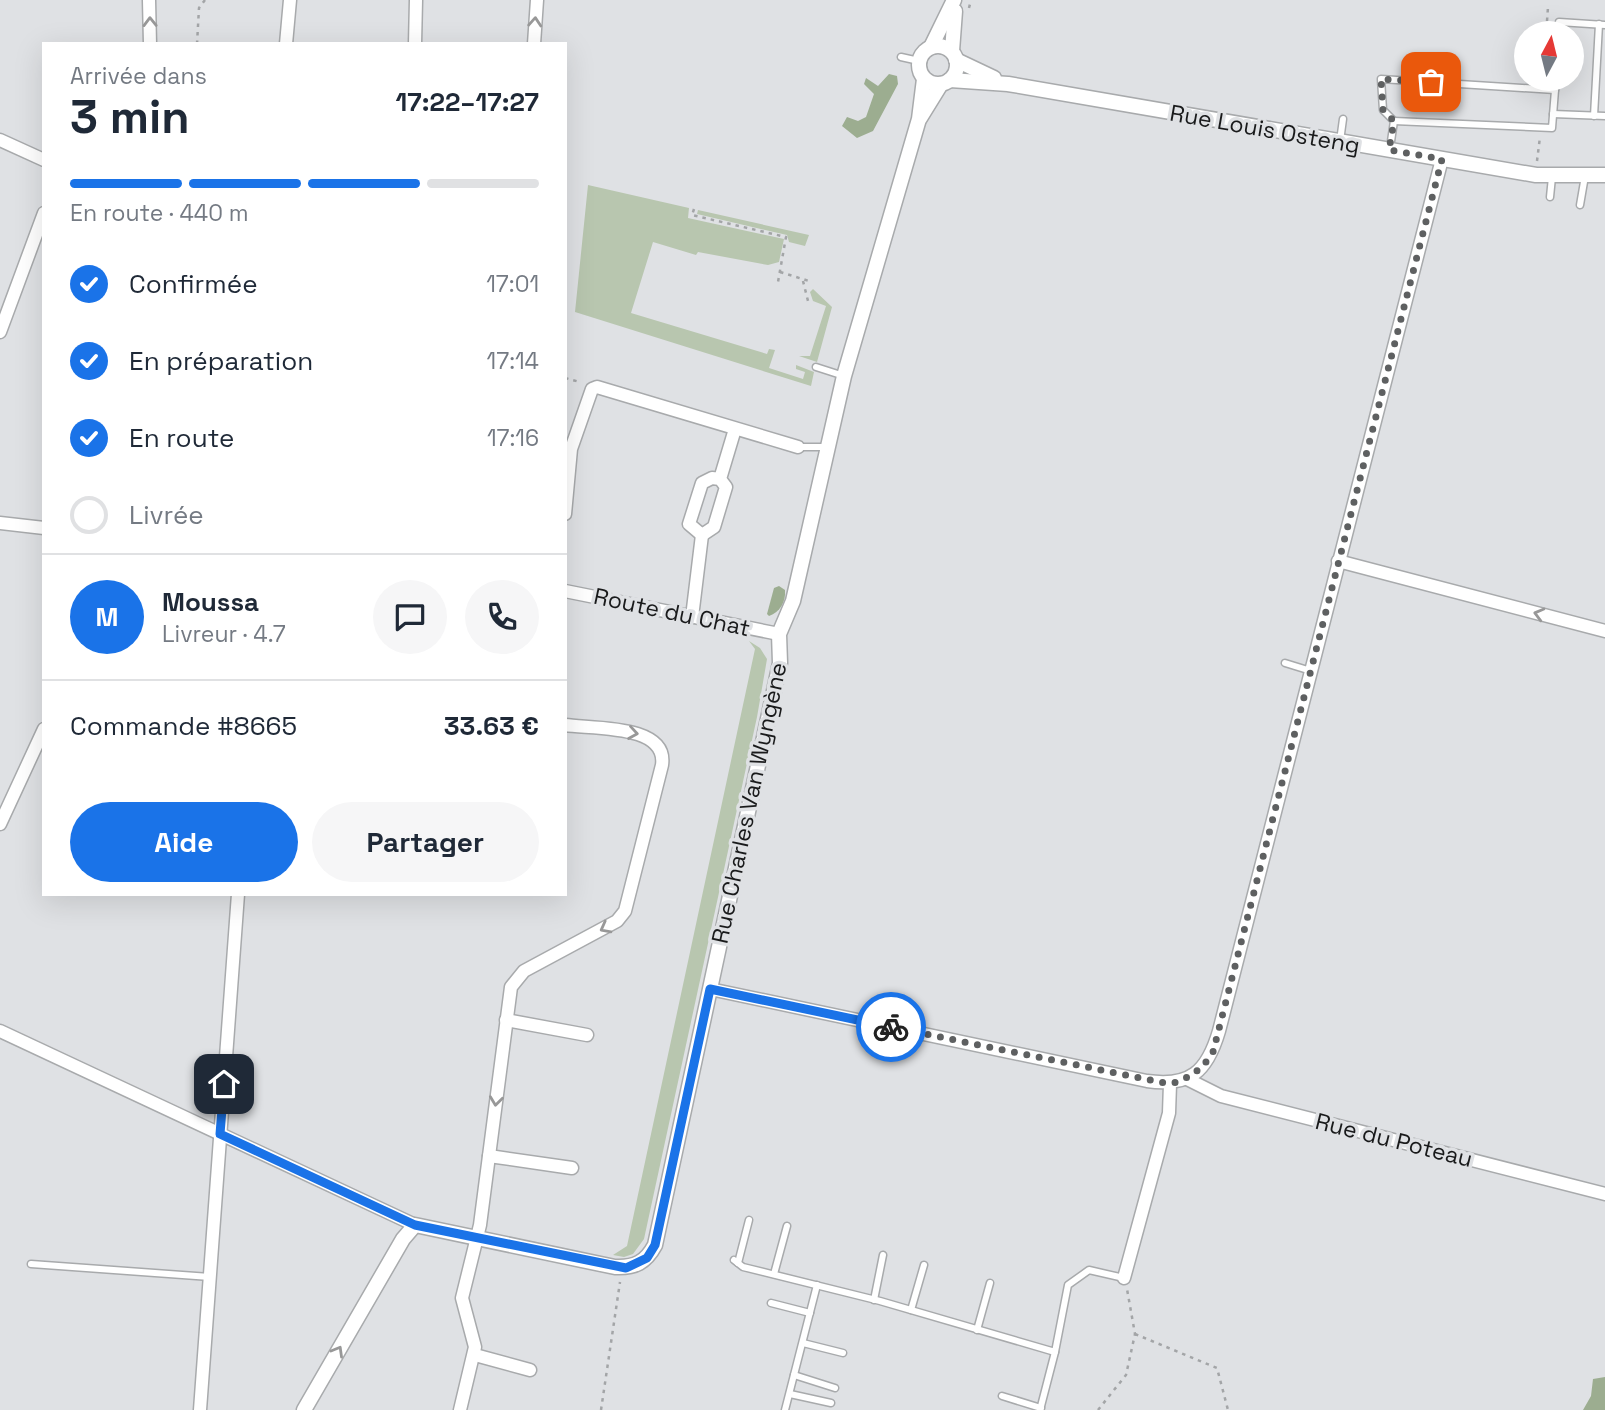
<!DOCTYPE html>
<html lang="fr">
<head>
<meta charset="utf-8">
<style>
  :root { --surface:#fff; --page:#f6f6f7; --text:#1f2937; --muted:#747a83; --line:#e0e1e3; --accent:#1a73e8 }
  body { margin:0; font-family:"Space Grotesk",sans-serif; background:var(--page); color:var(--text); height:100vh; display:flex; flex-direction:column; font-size:26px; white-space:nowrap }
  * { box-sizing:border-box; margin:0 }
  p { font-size:23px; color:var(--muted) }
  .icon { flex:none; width:38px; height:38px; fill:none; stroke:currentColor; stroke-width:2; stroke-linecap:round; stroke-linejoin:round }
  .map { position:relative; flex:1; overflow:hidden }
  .sheet { position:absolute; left:42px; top:42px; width:525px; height:854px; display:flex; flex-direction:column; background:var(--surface); border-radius:0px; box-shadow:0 7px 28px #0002 }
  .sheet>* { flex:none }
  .needle { width:46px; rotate:7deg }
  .tools { position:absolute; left:1514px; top:21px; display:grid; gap:14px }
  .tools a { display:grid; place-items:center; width:70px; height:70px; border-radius:50%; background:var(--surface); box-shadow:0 7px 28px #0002; font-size:35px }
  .pin { position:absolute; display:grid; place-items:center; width:60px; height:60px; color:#fff; margin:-30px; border-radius:14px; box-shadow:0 4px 10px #0006 }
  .courier { position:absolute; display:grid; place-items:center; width:70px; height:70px; margin:-35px; border:5px solid #1a73e8; border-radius:50%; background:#fff; color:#222; box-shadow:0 2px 9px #0007 }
  .headline em { font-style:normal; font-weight:700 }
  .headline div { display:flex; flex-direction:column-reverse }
  .headline { display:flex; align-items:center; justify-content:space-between; height:119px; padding:0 28px }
  h1 { font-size:46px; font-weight:700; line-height:52px }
  .bar { display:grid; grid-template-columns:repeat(4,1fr); gap:10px 7px; align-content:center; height:84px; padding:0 28px }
  .bar i { height:9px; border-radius:5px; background:var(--line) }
  .bar .current { background:var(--accent) }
  .bar p { grid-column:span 4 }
  .line { display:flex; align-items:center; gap:18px; padding:0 28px; border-top:2px solid var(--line) }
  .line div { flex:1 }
  .round { display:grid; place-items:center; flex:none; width:74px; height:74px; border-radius:37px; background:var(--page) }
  ol { padding:0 28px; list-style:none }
  li { display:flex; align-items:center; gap:21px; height:77px }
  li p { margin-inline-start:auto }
  li .icon { padding:7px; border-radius:50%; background:var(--accent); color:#fff; stroke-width:4 }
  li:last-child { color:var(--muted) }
  li i { width:38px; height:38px; border:4px solid var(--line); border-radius:50% }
  .action { display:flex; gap:14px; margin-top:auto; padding:14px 28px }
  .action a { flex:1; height:80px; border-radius:42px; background:var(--accent); color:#fff; font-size:28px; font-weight:700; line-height:80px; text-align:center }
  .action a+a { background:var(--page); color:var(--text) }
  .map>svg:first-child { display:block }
  .green { fill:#b8c6af }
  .forest { fill:#9cad90 }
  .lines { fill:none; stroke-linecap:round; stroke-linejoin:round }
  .service-casing { stroke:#a8aaac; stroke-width:9 }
  .minor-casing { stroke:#a8aaac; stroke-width:15 }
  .tertiary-casing { stroke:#a8aaac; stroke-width:17 }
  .path { stroke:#a3a5a7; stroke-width:2.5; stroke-dasharray:3.5 5; stroke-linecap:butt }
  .service { stroke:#fff; stroke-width:6 }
  .minor { stroke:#fff; stroke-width:12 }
  .tertiary { stroke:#fff; stroke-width:14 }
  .oneway { stroke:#989898 }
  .done { stroke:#5e6061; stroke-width:7; stroke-dasharray:0 12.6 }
  .route { stroke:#1a73e8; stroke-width:9 }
  .labels { text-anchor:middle; stroke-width:7; stroke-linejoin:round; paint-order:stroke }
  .street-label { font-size:23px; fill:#191a1b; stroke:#dfe1e4 }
</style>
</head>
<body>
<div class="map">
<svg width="1605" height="1410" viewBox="0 0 1605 1410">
  <rect width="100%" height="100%" fill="#dfe1e4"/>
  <!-- green -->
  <g class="green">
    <path d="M 588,185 L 689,208 L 688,218 L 784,239 L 779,262 L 768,265 L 698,252 L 696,255 L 653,242 L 631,313 L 767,354 L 769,349 L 775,350 L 769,368 L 803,379 L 805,372 L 796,369 L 796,365 L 814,372 L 811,386 L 575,312 Z"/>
    <path d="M 698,210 L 809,235 L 805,246 L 789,242 L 787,235 L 697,214 Z"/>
    <path d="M 813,289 L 832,307 L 817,362 L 799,356 L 810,356 L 826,306 L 813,301 L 810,292 Z"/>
    <path d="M 749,641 L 760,648 L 767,659 L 757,717 L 644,1239 L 633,1254 L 624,1257 L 613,1255 L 627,1246 L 755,649 Z"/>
  </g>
  <!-- forest -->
  <g class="forest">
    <path d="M 889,74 L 897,76 L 898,84 L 873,131 L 857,138 L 842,126 L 847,117 L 858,121 L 866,117 L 874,94 L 864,84 L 866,78 L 878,86 Z"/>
    <path d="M 779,586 L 785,590 C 786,602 780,612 769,616 L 767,614 L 774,588 Z"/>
    <path d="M 1605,1377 L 1605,1410 L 1583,1410 L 1591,1396 L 1593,1379 Z"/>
  </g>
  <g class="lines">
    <defs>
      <g id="service">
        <path d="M 1558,33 L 1559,22 L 1605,25"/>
        <path d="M 901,57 L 919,61"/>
        <path d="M 1553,114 L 1605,116"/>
        <path d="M 1594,116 L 1599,24"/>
        <path d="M 1394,121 L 1552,128 L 1555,90"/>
        <path d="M 1340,141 L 1343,119"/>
        <path d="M 1390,148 L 1394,121 L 1383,110 L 1381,79 L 1555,90 L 1555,79"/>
        <path d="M 1550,197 L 1552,177"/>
        <path d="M 1580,205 L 1585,176"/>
        <path d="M 816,367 L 844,376"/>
        <path d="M 798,447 L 827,447"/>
        <path d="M 1285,663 L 1311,671"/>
        <path d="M 734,1260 L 743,1267 L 880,1301 L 1055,1352 L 1068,1285 L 1089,1270 L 1124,1278"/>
        <path d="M 738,1263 L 749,1220"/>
        <path d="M 31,1264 L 210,1277"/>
        <path d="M 774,1274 L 787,1226"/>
        <path d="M 874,1300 L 883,1255"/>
        <path d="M 771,1303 L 810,1313"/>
        <path d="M 911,1310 L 924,1265"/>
        <path d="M 977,1330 L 990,1283"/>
        <path d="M 803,1343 L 843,1353"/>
        <path d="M 794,1375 L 835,1388"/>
        <path d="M 790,1394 L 831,1403"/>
        <path d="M 1002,1396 L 1041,1408"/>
        <path d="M 785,1410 L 817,1285"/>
        <path d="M 1040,1410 L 1055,1352"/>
      </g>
      <g id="minor">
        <path d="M 149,0 L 150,44"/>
        <path d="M 286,44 L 290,0"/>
        <path d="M 415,44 L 416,0"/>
        <path d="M 534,44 L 537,0"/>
        <path d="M 0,140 L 44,160"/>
        <path d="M 0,332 L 44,213"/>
        <path d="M 720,479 L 712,478 L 702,483 L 689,524 L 702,535 L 714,527 L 726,487 L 720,479 L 735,429"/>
        <path d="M 565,514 L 571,449 L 592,389 L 597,387 L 798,447"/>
        <path d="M 0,523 L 44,528"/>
        <path d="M 1338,561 L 1605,631"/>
        <path d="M 565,591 L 779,634"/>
        <path d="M 692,617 L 702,535"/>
        <path d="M 0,824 L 44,729"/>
        <path d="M 710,989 L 1147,1081 C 1190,1087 1207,1072 1219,1031 L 1442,159"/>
        <path d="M 506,1020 L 587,1035"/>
        <path d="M 0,1031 L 415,1225"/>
        <path d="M 1187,1079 L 1221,1096 L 1605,1194"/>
        <path d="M 489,1156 L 572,1168"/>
        <path d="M 1124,1278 L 1169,1113 L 1170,1084"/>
        <path d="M 475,1355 L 530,1370"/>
        <path d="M 200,1410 L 238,894"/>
        <path d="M 460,1410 L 475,1347 L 462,1298 L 480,1225 L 511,987 L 524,971 L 617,921 L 625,911 L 662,765 C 668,724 593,729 565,725"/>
      </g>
      <g id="tertiary">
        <circle cx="938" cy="65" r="19"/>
        <path d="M 931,47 L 954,0"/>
        <path d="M 952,51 L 955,11"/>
        <path d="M 956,60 L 994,78"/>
        <path d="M 950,80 L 1008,84 L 1536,175 L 1605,175"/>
        <path d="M 920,118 L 941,84"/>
        <path d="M 304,1410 L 403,1239 L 415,1225 L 615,1267 C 635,1268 646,1262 655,1245 L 780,663 L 779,634 L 793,601 L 844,376 L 919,119 L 924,79"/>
      </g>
    </defs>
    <!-- service casing -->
    <use href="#service" class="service-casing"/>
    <!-- minor casing -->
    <use href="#minor" class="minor-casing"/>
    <!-- tertiary casing -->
    <use href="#tertiary" class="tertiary-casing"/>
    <!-- path -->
    <g class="path">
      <path d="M 969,8 L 971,0"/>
      <path d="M 1547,21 L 1548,7"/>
      <path d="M 197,44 L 199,8 L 205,0"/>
      <path d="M 1537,161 L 1540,137"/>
      <path d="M 694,209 L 692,215 L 786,237 L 778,282"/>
      <path d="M 780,272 L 809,281"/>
      <path d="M 803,281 L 808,301"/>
      <path d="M 565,378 L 580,382"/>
      <path d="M 1135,1334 L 1217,1368 L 1228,1410"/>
      <path d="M 601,1410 L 620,1282"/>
      <path d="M 1098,1410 L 1126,1375 L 1135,1334 L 1127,1289"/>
    </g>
    <!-- service -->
    <use href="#service" class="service"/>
    <!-- minor -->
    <use href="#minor" class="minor"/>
    <!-- tertiary -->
    <use href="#tertiary" class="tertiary"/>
  </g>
  <!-- one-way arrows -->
  <defs><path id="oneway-chevron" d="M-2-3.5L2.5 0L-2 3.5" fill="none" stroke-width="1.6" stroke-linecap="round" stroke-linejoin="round" transform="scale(1.75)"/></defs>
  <g class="oneway">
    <use href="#oneway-chevron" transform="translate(150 22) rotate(-91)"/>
    <use href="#oneway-chevron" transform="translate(535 22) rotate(-86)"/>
    <use href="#oneway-chevron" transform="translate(1539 614) rotate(-165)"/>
    <use href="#oneway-chevron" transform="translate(633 733) rotate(9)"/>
    <use href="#oneway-chevron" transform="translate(605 928) rotate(152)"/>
    <use href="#oneway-chevron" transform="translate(496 1101) rotate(97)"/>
    <use href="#oneway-chevron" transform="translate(338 1351) rotate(-60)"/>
  </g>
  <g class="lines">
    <!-- done -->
    <path class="done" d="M 891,1027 L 1170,1084 C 1190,1078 1202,1070 1213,1052 L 1442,159 L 1389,150 L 1394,121 L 1383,110 L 1381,79 L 1431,82"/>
    <!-- route -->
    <path class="route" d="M 224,1084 L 220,1134 L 415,1225 L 626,1268 L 647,1258 L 655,1245 L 710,989 L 891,1027"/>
  </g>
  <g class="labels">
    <!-- street labels -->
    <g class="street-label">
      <text transform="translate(1265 129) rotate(10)" y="8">Rue Louis Osteng</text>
      <text transform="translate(672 612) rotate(12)" y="8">Route du Chat</text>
      <text transform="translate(749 803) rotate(-78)" y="8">Rue Charles Van Wyngène</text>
      <text transform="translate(1394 1140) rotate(14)" y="8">Rue du Poteau</text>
    </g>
  </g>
</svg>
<div class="tools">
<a><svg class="needle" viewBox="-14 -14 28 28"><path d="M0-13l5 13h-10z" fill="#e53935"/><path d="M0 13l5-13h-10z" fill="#747a83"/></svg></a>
</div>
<div class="pin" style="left:1431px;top:82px;background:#ea580c"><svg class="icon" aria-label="bag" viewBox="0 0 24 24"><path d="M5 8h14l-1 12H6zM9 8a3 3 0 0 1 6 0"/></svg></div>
<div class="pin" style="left:224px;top:1084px;background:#1f2937"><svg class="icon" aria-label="home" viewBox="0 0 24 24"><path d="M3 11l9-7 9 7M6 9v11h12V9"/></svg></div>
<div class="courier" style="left:891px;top:1027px"><svg class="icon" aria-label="bike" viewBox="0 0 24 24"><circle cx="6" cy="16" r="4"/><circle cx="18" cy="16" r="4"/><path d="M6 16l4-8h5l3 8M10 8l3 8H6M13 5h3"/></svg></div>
<section class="sheet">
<div class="headline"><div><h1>3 min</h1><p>Arrivée dans</p></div><em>17:22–17:27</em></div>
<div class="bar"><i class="current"></i><i class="current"></i><i class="current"></i><i></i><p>En route · 440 m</p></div>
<ol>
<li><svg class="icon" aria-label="check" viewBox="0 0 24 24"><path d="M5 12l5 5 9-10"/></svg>Confirmée<p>17:01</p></li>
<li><svg class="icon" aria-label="check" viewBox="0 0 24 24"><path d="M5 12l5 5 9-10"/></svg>En préparation<p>17:14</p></li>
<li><svg class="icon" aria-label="check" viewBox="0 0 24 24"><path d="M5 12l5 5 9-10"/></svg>En route<p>17:16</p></li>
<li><i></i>Livrée</li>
</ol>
<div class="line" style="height:126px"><b class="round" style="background:var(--accent);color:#fff">M</b><div><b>Moussa</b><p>Livreur · 4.7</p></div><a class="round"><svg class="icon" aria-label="chat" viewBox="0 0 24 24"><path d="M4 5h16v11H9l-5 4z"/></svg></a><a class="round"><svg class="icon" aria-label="phone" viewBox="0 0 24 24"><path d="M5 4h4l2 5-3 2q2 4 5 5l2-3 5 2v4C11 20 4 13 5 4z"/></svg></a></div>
<div class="line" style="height:91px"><div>Commande #8665</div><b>33.63 €</b></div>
<div class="action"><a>Aide</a><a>Partager</a></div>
</section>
</div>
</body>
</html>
